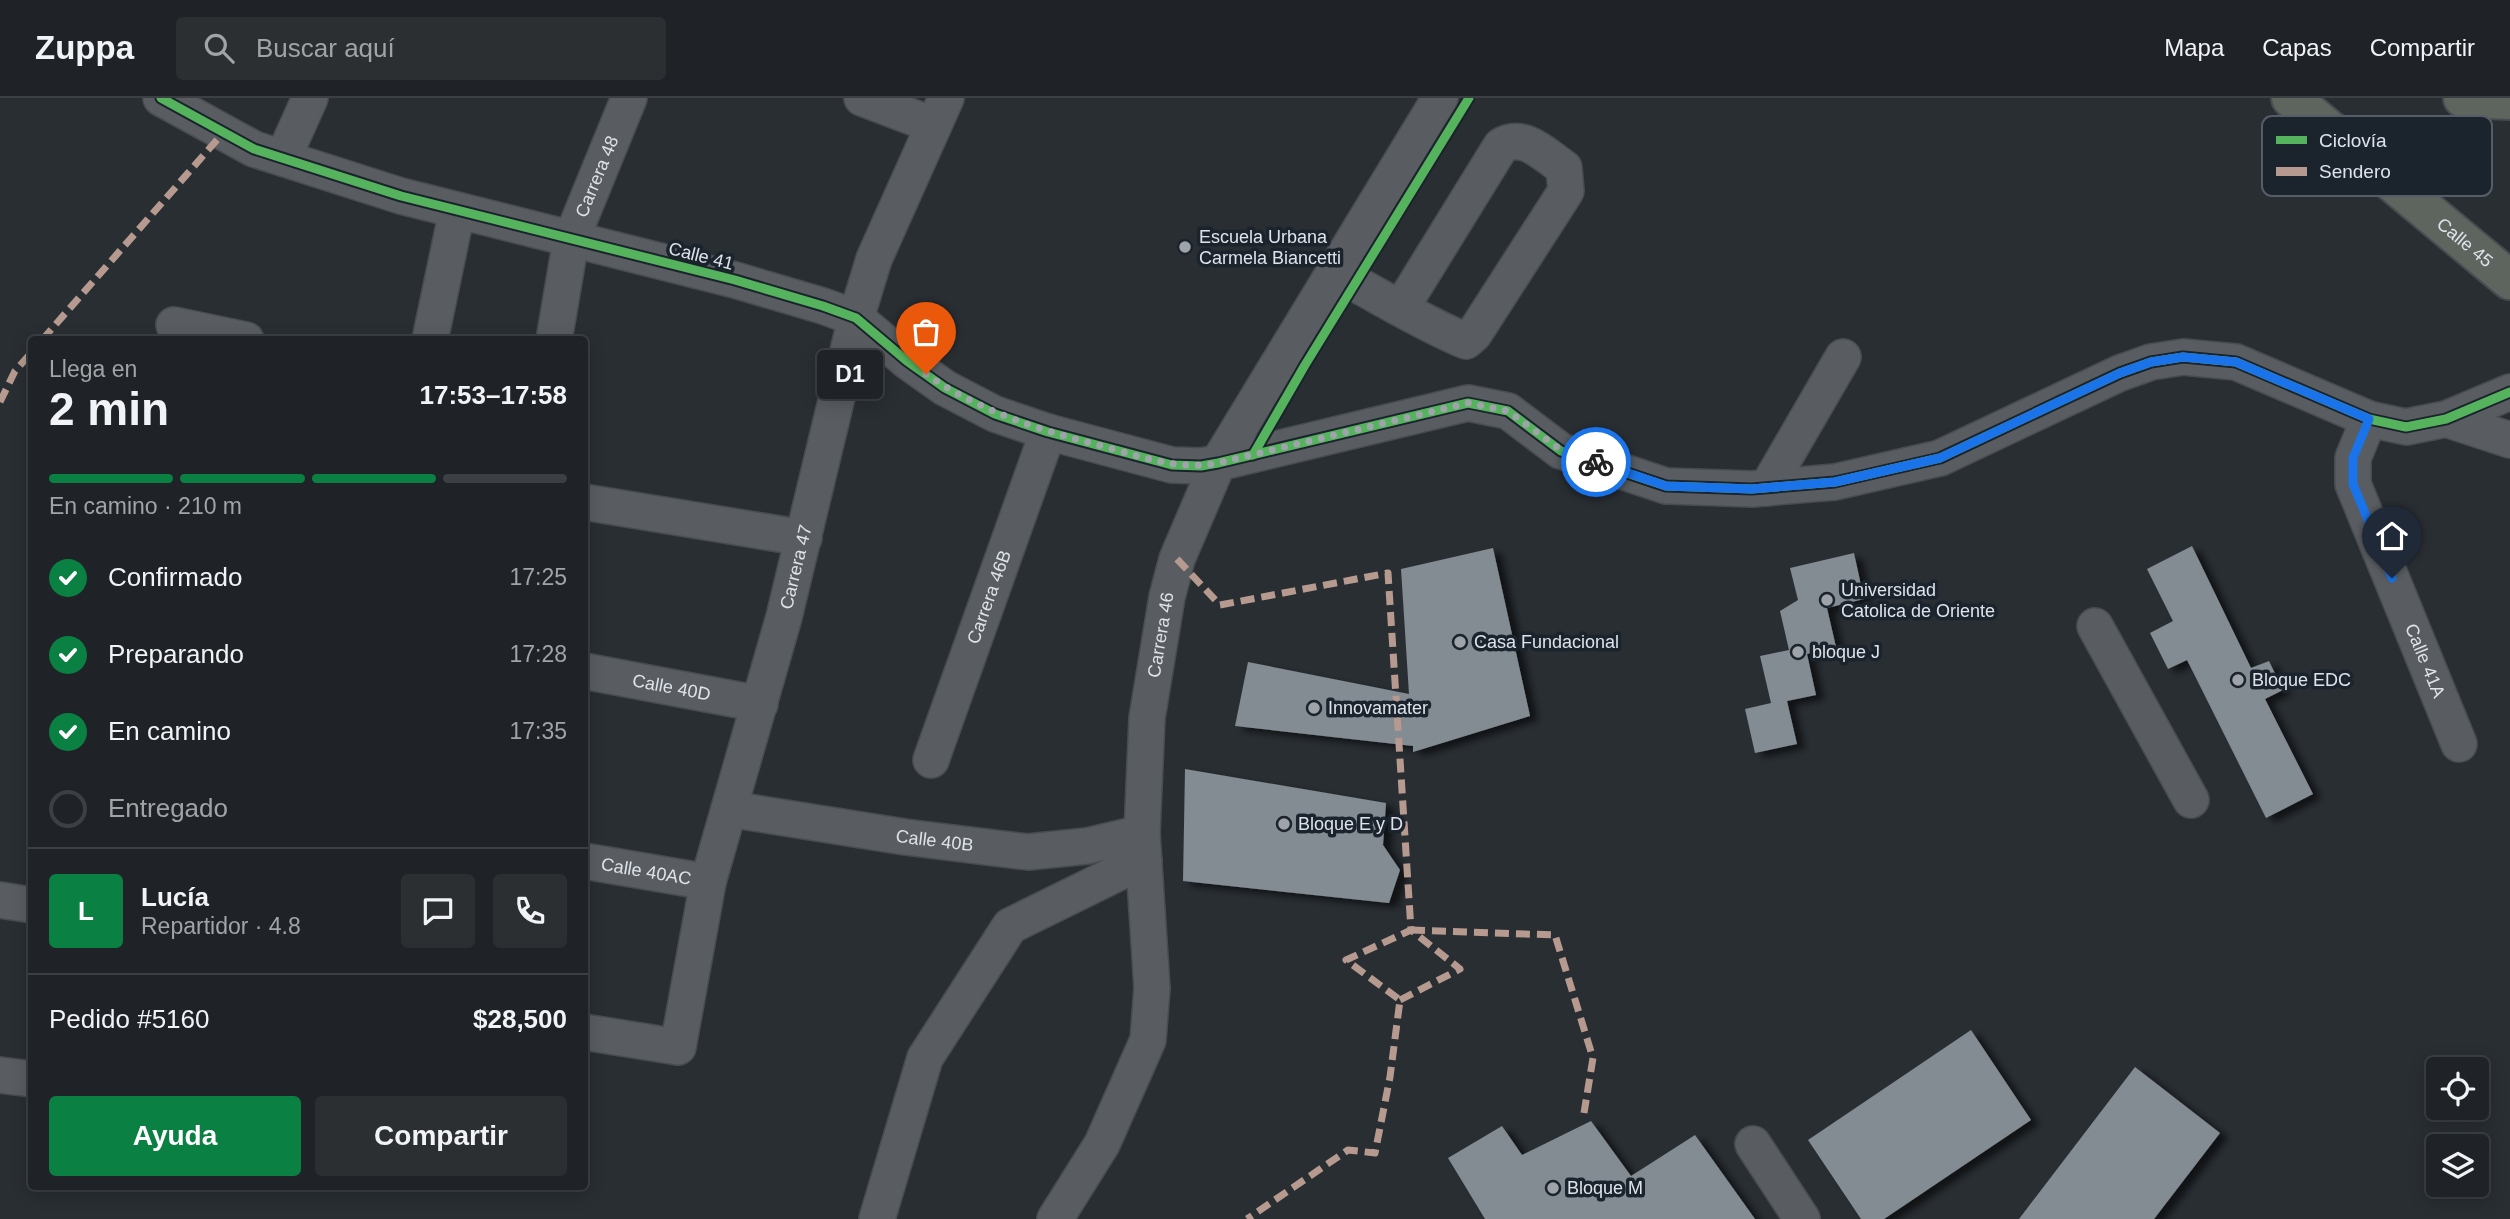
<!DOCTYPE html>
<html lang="es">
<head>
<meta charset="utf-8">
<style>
  :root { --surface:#1f2226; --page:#2c2f32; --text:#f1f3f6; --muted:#a1a4a7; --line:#3c3f43; --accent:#0b8043 }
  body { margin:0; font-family:Arial,sans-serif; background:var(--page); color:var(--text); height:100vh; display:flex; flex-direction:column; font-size:26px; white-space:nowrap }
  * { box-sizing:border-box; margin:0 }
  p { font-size:23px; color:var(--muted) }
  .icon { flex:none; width:38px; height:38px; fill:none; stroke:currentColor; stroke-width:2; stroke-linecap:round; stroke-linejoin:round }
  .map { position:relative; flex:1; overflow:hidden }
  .panel { position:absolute; left:28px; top:238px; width:560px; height:854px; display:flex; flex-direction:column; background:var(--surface); border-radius:7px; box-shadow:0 4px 18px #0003,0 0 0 2px var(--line) }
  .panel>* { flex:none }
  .fabs { position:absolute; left:2426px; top:959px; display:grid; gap:14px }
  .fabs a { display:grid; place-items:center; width:63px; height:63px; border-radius:7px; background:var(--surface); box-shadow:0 4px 18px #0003,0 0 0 2px var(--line); font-size:35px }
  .pin { position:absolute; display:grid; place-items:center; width:60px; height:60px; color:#fff; margin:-72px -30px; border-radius:50% 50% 50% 0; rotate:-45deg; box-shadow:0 0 7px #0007 }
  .pin .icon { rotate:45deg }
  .courier { position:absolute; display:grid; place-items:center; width:70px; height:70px; margin:-35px; border:5px solid #1a73e8; border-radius:50%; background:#fff; color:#222; box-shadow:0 2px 9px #0007 }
  .bubble { position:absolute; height:49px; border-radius:7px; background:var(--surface); box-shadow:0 4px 18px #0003,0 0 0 2px var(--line); font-size:23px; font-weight:800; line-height:49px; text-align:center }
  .head em { font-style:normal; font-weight:800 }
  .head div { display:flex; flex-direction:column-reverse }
  .head { display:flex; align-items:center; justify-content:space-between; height:119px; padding:0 21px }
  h1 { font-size:46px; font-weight:800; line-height:52px }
  .bar { display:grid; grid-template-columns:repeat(4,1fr); gap:10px 7px; align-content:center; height:84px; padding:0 21px }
  .bar i { height:9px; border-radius:5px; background:var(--line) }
  .bar .selected { background:var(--accent) }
  .bar p { grid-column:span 4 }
  .line { display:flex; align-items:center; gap:18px; padding:0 21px; border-top:2px solid var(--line) }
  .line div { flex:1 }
  .round { display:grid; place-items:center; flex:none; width:74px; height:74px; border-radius:7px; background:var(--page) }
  ol { padding:0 21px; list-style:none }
  li { display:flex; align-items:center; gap:21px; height:77px }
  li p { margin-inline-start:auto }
  li .icon { padding:7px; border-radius:50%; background:var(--accent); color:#fff; stroke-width:4 }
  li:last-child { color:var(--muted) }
  li i { width:38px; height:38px; border:4px solid var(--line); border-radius:50% }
  .action { display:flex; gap:14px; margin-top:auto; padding:14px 21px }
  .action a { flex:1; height:80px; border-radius:7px; background:var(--accent); color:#fff; font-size:28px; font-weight:800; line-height:80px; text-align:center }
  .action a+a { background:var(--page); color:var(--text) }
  header { display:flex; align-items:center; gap:42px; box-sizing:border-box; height:98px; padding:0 35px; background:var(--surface); border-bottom:2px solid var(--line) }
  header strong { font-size:33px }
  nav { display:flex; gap:38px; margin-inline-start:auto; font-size:24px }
  .search { width:490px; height:63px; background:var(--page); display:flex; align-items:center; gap:18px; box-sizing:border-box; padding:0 24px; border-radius:7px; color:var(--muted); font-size:26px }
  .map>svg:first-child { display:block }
  .building { fill:#838b93; filter:url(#shadow) }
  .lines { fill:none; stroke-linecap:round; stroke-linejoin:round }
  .minor-casing { stroke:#474c50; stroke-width:38 }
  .major-casing { stroke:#474c50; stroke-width:42 }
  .minor { stroke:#595d61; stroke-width:35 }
  .major { stroke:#5e645e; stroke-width:38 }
  .quiet { stroke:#b69a8f; stroke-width:7; stroke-dasharray:14 7; stroke-linecap:butt }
  .cycleway-casing { stroke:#1b232d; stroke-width:13 }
  .cycleway { stroke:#56b35d; stroke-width:9 }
  .done { stroke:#9fa4aa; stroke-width:7; stroke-dasharray:0 12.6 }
  .route { stroke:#1a73e8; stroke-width:9 }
  .poi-dot { fill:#9fa4aa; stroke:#1b232d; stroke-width:2.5 }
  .labels { text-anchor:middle; stroke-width:7; stroke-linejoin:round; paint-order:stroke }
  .street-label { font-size:18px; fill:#dee3ea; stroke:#1b232d }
  .poi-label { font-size:18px; fill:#dee3ea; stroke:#1b232d; text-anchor:start }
  .key { fill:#1b232d; stroke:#565d66; stroke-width:2 }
  .key-label { font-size:19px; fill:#dee3ea }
</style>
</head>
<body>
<header>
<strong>Zuppa</strong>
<div class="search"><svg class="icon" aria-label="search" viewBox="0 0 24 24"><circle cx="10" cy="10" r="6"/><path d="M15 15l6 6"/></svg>Buscar aquí</div>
<nav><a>Mapa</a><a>Capas</a><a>Compartir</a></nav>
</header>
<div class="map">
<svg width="2510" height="1121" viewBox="0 0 2510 1121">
  <defs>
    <filter id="shadow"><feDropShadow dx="8" dy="4.5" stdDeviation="3.5" flood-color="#0009"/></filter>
  </defs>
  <rect width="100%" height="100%" fill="#292e33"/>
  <!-- building -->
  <g class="building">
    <path d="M 2192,448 L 2251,570 L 2269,563 L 2283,592 L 2265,601 L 2313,696 L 2266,720 L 2187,562 L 2168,571 L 2150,535 L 2173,523 L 2147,471 Z"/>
    <path d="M 1493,450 L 1530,618 L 1413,654 L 1413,648 L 1235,628 L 1248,564 L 1409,596 L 1401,471 Z"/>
    <path d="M 1854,455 L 1864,501 L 1827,510 L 1836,549 L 1807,556 L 1816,597 L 1787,603 L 1797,646 L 1755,655 L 1745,611 L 1771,605 L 1760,558 L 1789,552 L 1780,513 L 1798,502 L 1790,470 Z"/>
    <path d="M 1185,671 L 1386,705 L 1383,747 L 1400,772 L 1389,805 L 1183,783 Z"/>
    <path d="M 1971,932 L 2031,1022 L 1884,1121 L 1861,1121 L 1808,1042 Z"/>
    <path d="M 2135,969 L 2220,1035 L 2154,1121 L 2019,1121 Z"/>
    <path d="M 1591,1023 L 1631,1078 L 1695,1037 L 1755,1121 L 1485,1121 L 1448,1060 L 1502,1028 L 1522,1057 Z"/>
  </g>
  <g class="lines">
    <defs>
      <g id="minor">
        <path d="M 161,0 L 254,51 L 401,98 L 735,182 L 823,208 L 856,220 L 907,263 L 945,290 L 995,316 L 1048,334 L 1172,367 L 1201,368 L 1218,365 L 1468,305 L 1508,313 L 1561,353 L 1666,388 L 1752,391 L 1835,384 L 1940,360 L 2120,275 L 2151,264 L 2183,259 L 2236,264 L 2369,321 L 2406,329 L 2446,321 L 2510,294"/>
        <path d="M 862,0 L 933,27"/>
        <path d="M 283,60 L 310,0"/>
        <path d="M 1334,174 C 1378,197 1420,224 1466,243 L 1474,236 L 1566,93 L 1564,70 C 1545,57 1524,34 1501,48 L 1401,210"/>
        <path d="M 174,227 L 246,242"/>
        <path d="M 430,242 L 457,113"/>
        <path id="s1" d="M 554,242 L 571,142 L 629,0"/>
        <path id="s2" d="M 2369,321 L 2353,360 L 2353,386 L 2459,646"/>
        <path d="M 2446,321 L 2510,342"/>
        <path d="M 1767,390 L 1843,259"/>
        <path d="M 584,404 L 804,440"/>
        <path d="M 2095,528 L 2191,702"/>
        <path id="s3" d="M 584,573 L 760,606"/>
        <path id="s4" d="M 931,662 L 1048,334"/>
        <path id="s5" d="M 729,711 L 905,739 L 1028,754 L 1087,748 L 1142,735"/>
        <path id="s6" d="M 584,763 L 708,784"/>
        <path d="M 0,802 L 32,807"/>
        <path id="s7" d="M 584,934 L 678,949 L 708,784 L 784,519 L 856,220 L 874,161 L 946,0"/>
        <path d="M 0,977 L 32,981"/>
        <path d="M 1753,1046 L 1802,1121"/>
        <path d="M 877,1121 L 925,960 L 1010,828 L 1144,762"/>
        <path id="s8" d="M 1055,1121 L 1102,1046 L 1148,942 L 1152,890 L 1142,735 L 1147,620 L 1167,499 L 1177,461 L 1218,365 L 1440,0"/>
      </g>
      <g id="major">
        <path id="s9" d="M 2291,0 L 2510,182"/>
        <path d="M 2463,0 L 2510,2"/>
      </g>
    </defs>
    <!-- minor casing -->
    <use href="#minor" class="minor-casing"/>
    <!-- major casing -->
    <use href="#major" class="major-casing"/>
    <!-- minor -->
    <use href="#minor" class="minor"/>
    <!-- major -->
    <use href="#major" class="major"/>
    <!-- quiet -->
    <g class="quiet">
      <path d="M 42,242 L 223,35"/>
      <path d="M 0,304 L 15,273 L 32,254"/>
      <path d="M 1177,461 L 1220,507 L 1388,475 L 1411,832 L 1346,862 L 1400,902 L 1390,979 L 1375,1055 L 1348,1052 L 1247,1121"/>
      <path d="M 1411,832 L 1555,837 L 1593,960 L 1584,1015"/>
      <path d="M 1400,902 L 1460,871 L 1411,832"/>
    </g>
    <defs>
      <g id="cycleway">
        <path d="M 161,0 L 254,51 L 401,98 L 735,182 L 823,208 L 856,220 L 907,263 L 945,290 L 995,316 L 1048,334 L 1172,367 L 1201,368 L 1218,365 L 1468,305 L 1508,313 L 1561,353 L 1666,388 L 1752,391 L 1835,384 L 1940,360 L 2120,275 L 2151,264 L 2183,259 L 2236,264 L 2369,321 L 2406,329 L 2446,321 L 2510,294"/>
        <path d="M 1253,357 L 1305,267 L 1469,0"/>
      </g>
    </defs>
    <!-- cycleway casing -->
    <use href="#cycleway" class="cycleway-casing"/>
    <!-- cycleway -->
    <use href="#cycleway" class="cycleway"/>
  </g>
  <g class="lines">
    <!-- done -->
    <path class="done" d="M 926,276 C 983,316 1047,334 1113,351 C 1148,361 1181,372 1218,365 L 1468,305 L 1508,313 L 1561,352 L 1596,364"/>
    <!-- route -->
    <path class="route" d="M 1596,364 L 1666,388 L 1752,391 L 1835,384 L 1940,360 L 2120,275 L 2151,264 L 2183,259 L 2236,264 L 2369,321 L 2353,360 L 2353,386 L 2392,480"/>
  </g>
  <!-- markers -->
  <g class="poi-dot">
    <circle cx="1185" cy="149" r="7"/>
    <circle cx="1827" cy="502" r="7"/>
    <circle cx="1460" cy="544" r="7"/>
    <circle cx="1798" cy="554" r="7"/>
    <circle cx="2238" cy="582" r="7"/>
    <circle cx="1314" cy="610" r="7"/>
    <circle cx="1284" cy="726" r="7"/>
    <circle cx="1553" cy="1090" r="7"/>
  </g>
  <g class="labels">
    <!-- street labels -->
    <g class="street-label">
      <text dy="6" stroke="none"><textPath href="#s1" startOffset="170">Carrera 48</textPath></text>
      <text dy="6" stroke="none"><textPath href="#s9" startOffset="226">Calle 45</textPath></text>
      <text transform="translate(701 158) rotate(14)" y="6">Calle 41</text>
      <text dy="6" stroke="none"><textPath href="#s7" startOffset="590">Carrera 47</textPath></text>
      <text dy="6" stroke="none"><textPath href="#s4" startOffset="173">Carrera 46B</textPath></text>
      <text dy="6" stroke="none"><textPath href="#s8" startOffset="609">Carrera 46</textPath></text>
      <text dy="6" stroke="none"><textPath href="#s2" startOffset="259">Calle 41A</textPath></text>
      <text dy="6" stroke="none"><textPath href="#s3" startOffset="89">Calle 40D</textPath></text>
      <text dy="6" stroke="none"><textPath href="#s5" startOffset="208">Calle 40B</textPath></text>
      <text dy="6" stroke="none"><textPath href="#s6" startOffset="63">Calle 40AC</textPath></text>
    </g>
    <!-- poi labels -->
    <g class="poi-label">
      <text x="1199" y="145">Escuela Urbana<tspan x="1199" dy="21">Carmela Biancetti</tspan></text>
      <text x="1841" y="498">Universidad<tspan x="1841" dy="21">Catolica de Oriente</tspan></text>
      <text x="1474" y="550">Casa Fundacional</text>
      <text x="1812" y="560">bloque J</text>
      <text x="2252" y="588">Bloque EDC</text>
      <text x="1328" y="616">Innovamater</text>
      <text x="1298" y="732">Bloque E y D</text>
      <text x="1567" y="1096">Bloque M</text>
    </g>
  </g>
  <!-- legend -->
  <rect x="2262" y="18" width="230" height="80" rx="10" class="key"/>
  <rect x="2276" y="38" width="31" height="8" fill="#56b35d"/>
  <rect x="2276" y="69" width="31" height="9" fill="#b69a8f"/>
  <g class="key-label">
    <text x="2319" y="49">Ciclovía</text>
    <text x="2319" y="80">Sendero</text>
  </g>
</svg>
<div class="fabs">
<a><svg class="icon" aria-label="locate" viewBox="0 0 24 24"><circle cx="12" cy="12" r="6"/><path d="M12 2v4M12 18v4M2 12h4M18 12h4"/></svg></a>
<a><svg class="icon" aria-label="layers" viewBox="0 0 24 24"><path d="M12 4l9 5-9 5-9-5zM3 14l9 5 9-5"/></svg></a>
</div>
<div class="pin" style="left:926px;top:276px;background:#ea580c"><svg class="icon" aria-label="bag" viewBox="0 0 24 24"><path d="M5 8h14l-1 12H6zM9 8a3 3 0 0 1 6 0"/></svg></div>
<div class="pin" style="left:2392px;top:480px;background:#1f2937"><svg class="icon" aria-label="home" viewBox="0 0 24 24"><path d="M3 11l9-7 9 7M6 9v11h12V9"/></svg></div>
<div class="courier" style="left:1596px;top:364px"><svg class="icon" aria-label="bike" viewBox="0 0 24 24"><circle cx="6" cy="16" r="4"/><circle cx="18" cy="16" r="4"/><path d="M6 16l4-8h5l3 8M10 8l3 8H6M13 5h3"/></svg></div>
<div class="bubble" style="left:817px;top:252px;width:66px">D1</div>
<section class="panel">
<div class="head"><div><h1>2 min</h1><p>Llega en</p></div><em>17:53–17:58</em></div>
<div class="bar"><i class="selected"></i><i class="selected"></i><i class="selected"></i><i></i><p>En camino · 210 m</p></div>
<ol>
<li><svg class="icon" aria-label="check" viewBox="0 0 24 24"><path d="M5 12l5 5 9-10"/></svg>Confirmado<p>17:25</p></li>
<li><svg class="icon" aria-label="check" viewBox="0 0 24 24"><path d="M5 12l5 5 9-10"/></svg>Preparando<p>17:28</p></li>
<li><svg class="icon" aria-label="check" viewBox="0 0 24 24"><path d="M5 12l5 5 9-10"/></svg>En camino<p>17:35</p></li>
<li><i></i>Entregado</li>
</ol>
<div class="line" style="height:126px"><b class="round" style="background:var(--accent);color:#fff">L</b><div><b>Lucía</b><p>Repartidor · 4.8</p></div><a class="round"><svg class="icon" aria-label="chat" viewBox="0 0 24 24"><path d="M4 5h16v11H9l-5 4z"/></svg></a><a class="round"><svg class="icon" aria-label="phone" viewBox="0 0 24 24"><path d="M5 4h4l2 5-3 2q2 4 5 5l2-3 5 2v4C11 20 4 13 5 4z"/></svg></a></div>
<div class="line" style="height:91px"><div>Pedido #5160</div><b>$28,500</b></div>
<div class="action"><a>Ayuda</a><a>Compartir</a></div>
</section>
</div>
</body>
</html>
